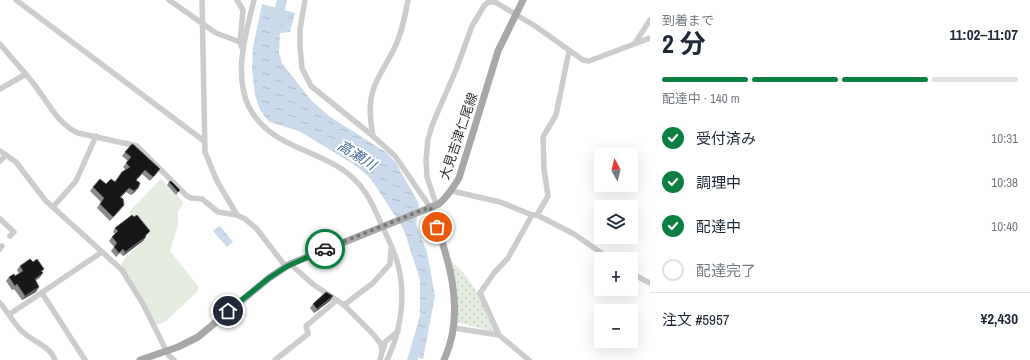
<!DOCTYPE html>
<html lang="ja">
<head>
<meta charset="utf-8">
<style>
  :root { --surface:#fff; --page:#f6f6f7; --text:#1f2937; --muted:#747a83; --line:#e0e1e3; --accent:#0b8043 }
  body { margin:0; font-family:"Archivo Narrow","Noto Sans JP",sans-serif; background:var(--page); color:var(--text); height:100vh; display:flex; flex-direction:column; font-size:15px; white-space:nowrap }
  * { box-sizing:border-box; margin:0 }
  p { font-size:13px; color:var(--muted) }
  .icon { flex:none; width:22px; height:22px; fill:none; stroke:currentColor; stroke-width:2; stroke-linecap:round; stroke-linejoin:round }
  .map { position:relative; flex:1; overflow:hidden }
  .sheet { display:flex; flex-direction:column; background:var(--surface); width:380px }
  .sheet>* { flex:none }
  .needle { width:26px; rotate:352deg }
  .fabs { position:absolute; left:594px; top:148px; display:grid; gap:8px }
  .fabs a { display:grid; place-items:center; width:44px; height:44px; border-radius:0px; background:var(--surface); box-shadow:0 4px 16px #0002; font-size:20px }
  .pin { position:absolute; display:grid; place-items:center; width:34px; height:34px; color:#fff; margin:-17px; border:2px solid #fff; border-radius:50%; box-shadow:0 1px 4px #0007 }
  .courier { position:absolute; display:grid; place-items:center; width:40px; height:40px; margin:-20px; border:3px solid #0b8043; border-radius:50%; background:#fff; color:#222; box-shadow:0 1px 5px #0007 }
  .headline em { font-style:normal; font-weight:700 }
  .headline div { display:flex; flex-direction:column-reverse }
  .headline { display:flex; align-items:center; justify-content:space-between; height:68px; padding:0 12px }
  h1 { font-size:26px; font-weight:700; line-height:30px }
  .bar { display:grid; grid-template-columns:repeat(4,1fr); gap:6px 4px; align-content:center; height:48px; padding:0 12px }
  .bar i { height:5px; border-radius:3px; background:var(--line) }
  .bar .active { background:var(--accent) }
  .bar p { grid-column:span 4 }
  .line { display:flex; align-items:center; gap:10px; padding:0 12px; border-top:1px solid var(--line) }
  .line div { flex:1 }
  ol { padding:0 12px; list-style:none }
  li { display:flex; align-items:center; gap:12px; height:44px }
  li p { margin-inline-start:auto }
  li .icon { padding:4px; border-radius:50%; background:var(--accent); color:#fff; stroke-width:4 }
  li:last-child { color:var(--muted) }
  li i { width:22px; height:22px; border:2px solid var(--line); border-radius:50% }
  main { display:flex; flex:1; min-height:0 }
  .map>svg:first-child { display:block }
  .grass { fill:url(#grass-dots) }
  .garden { fill:#e4ecdf }
  .water { fill:url(#water-ripples) }
  .lines { fill:none; stroke-linecap:round; stroke-linejoin:round }
  .river { stroke:#ccdbeb; stroke-width:10 }
  .minor { stroke:#cdcdcd; stroke-width:5.5 }
  .major { stroke:#a8a8a8; stroke-width:7 }
  .wall { fill:#8b8b8b }
  .shaded-wall { fill:#5d5d5d }
  .building { fill:#171717; stroke:#5d5d5d }
  .done { stroke:#787878; stroke-width:4; stroke-dasharray:0 7.2 }
  .route { stroke:#0b8043; stroke-width:5 }
  .labels { text-anchor:middle; stroke-width:4; stroke-linejoin:round; paint-order:stroke }
  .street-label { font-size:13px; fill:#303030; stroke:#fff }
  .water-label { font-size:14px; font-style:italic; fill:#40678f; stroke:#fff }
</style>
</head>
<body>
<main>
<div class="map">
<svg width="650" height="360" viewBox="0 0 650 360">
  <defs>
    <pattern id="grass-dots" width="8" height="8" patternUnits="userSpaceOnUse"><rect width="8" height="8" fill="#e4ecdf"/><path d="M2 2h.1M6 6h.1" fill="none" stroke="#c4cbc0" stroke-width="1.8" stroke-linecap="round"/></pattern>
    <pattern id="water-ripples" width="26" height="14" patternUnits="userSpaceOnUse"><rect width="26" height="14" fill="#ccdbeb"/><path d="M2 4q2-2 4 0t4 0M15 11q2-2 4 0t4 0" fill="none" stroke="#b0bcca"/></pattern>
  </defs>
  <rect width="100%" height="100%" fill="#fff"/>
  <!-- grass -->
  <path class="grass" d="M 451,261 C 474,280 484,305 495,332 L 456,322 Z"/>
  <!-- garden -->
  <path class="garden" d="M 161,179 L 184,203 L 178,211 L 178,225 L 170,251 L 199,287 L 198,291 L 166,321 L 157,325 L 121,265 L 125,258 L 149,236 L 129,212 Z"/>
  <!-- water -->
  <g class="water">
    <path d="M 262,4 L 295,13 L 290,32 L 280,33 L 279,53 L 282,63 L 311,100 L 329,116 L 387,153 L 396,163 L 418,202 L 419,206 L 416,224 L 427,252 L 435,296 L 423,359 L 409,354 L 420,315 L 420,280 L 404,230 L 377,188 L 369,177 L 355,165 L 299,131 L 269,122 L 260,110 L 255,95 L 252,68 L 253,47 Z"/>
    <path d="M 220,226 L 233,242 L 227,247 L 213,231 Z"/>
  </g>
  <g class="lines">
    <!-- river -->
    <g class="river">
      <path d="M 277,21 L 282,0"/>
      <path d="M 412,360 L 418,343"/>
    </g>
    <!-- minor -->
    <g class="minor">
      <path d="M 16,0 L 204,141"/>
      <path d="M 169,0 L 216,33 L 240,42 L 242,48"/>
      <path d="M 202,0 L 205,152 L 217,181 L 237,215"/>
      <path d="M 237,0 L 243,10 L 240,42"/>
      <path d="M 254,0 C 246,33 233,74 249,107 C 267,143 308,148 340,168 C 363,182 372,202 382,226 C 388,238 395,252 398,265 C 406,295 401,332 387,360"/>
      <path d="M 305,0 L 300,29 L 300,47 L 302,68 L 311,86 L 373,136 L 395,156 L 430,207"/>
      <path d="M 635,43 L 650,20"/>
      <path d="M 0,44 C 12,59 25,72 36,87 C 49,104 58,124 78,133 L 137,146 L 187,196 L 191,198 L 202,199 L 218,212 L 237,215 L 245,219 L 256,228 L 286,267"/>
      <path d="M 0,89 L 26,74"/>
      <path d="M 373,136 C 371,124 369,112 371,99 C 374,80 387,64 395,47 C 402,32 405,16 408,0"/>
      <path d="M 0,151 L 16,162 L 45,200 L 122,270 L 143,304 L 169,356 L 174,360"/>
      <path d="M 0,161 L 6,155"/>
      <path d="M 452,191 L 500,202 L 532,215 L 537,215 L 574,234 L 610,259"/>
      <path d="M 439,204 L 435,201 L 427,177 L 426,160 L 428,139 L 433,123 L 456,70 L 472,26 L 484,6 L 488,2 L 495,2 L 535,26 L 583,60 L 589,61 L 650,38"/>
      <path d="M 53,207 L 76,181 L 96,136"/>
      <path d="M 537,215 L 548,196 L 544,169 L 543,137 L 556,115 L 569,51"/>
      <path d="M 0,219 L 14,232 L 10,236"/>
      <path d="M 0,249 L 2,246"/>
      <path d="M 290,264 L 314,285 L 344,305 L 372,333 L 381,344 L 382,352 L 380,360"/>
      <path d="M 631,273 L 650,283"/>
      <path d="M 42,293 L 85,360"/>
      <path d="M 0,303 C 8,312 16,327 24,333 C 34,342 50,346 55,360"/>
      <path d="M 344,305 L 373,283 L 390,264 L 391,249"/>
      <path d="M 10,314 L 102,252"/>
      <path d="M 454,328 L 499,335 L 529,360"/>
      <path d="M 499,335 L 480,293 L 494,273 L 508,258 L 532,215"/>
      <path d="M 383,350 L 385,342 L 398,331"/>
      <path d="M 275,360 L 308,334 L 306,326 L 337,300"/>
    </g>
    <!-- major -->
    <g class="major">
      <path d="M 430,207 C 448,255 467,311 444,360"/>
      <path d="M 140,360 L 178,347 L 198,337 L 269,278 L 290,264 L 439,204 C 448,196 453,188 459,178 L 498,51 L 523,0"/>
    </g>
  </g>
  <!-- wall -->
  <g class="wall">
    <path d="M 125,152 L 157,173 L 150,181 L 142,174 L 136,180 L 135,192 L 131,195 L 126,192 L 121,197 L 121,209 L 110,221 L 97,208 L 101,202 L 90,191 L 93,187 L 115,182 L 126,170 L 123,167 L 128,161 L 122,156 Z"/>
    <path d="M 169,182 L 180,190 L 176,195 L 167,185 Z"/>
    <path d="M 115,228 L 147,235 L 145,237 L 143,241 L 123,256 L 120,253 L 116,257 L 111,251 L 114,247 L 109,241 L 112,237 L 115,234 L 113,232 Z"/>
    <path d="M 33,262 L 44,269 L 42,272 L 40,277 L 35,281 L 36,292 L 22,300 L 14,289 L 12,290 L 6,281 L 9,277 L 15,276 L 19,273 L 17,270 L 20,266 Z"/>
    <path d="M 333,296 L 330,301 L 314,313 L 310,308 L 313,304 Z"/>
  </g>
  <!-- shaded-wall -->
  <g class="shaded-wall">
    <path d="M 129,188 L 126,192 L 117,201 L 120,197 Z"/>
    <path d="M 138,188 L 135,192 L 131,195 L 134,191 Z"/>
    <path d="M 146,237 L 143,241 L 123,256 L 125,252 Z"/>
    <path d="M 43,273 L 40,277 L 32,283 L 35,279 Z"/>
    <path d="M 39,287 L 36,292 L 22,300 L 25,296 Z"/>
    <path d="M 333,296 L 330,301 L 314,313 L 317,309 Z"/>
  </g>
  <!-- building -->
  <g class="building">
    <path d="M 132,144 L 134,145 L 160,169 L 153,177 L 145,170 L 136,180 L 140,183 L 138,188 L 134,191 L 129,188 L 120,197 L 123,199 L 124,205 L 113,217 L 100,204 L 104,198 L 93,187 L 100,179 L 106,184 L 111,179 L 115,182 L 122,172 L 130,167 L 126,163 L 131,157 L 125,152 Z"/>
    <path d="M 171,181 L 180,190 L 178,192 L 169,182 Z"/>
    <path d="M 132,215 L 134,217 L 137,215 L 150,231 L 145,236 L 146,237 L 125,252 L 123,249 L 119,253 L 114,247 L 117,243 L 112,237 L 118,231 L 115,228 Z"/>
    <path d="M 30,259 L 33,262 L 37,259 L 44,269 L 41,271 L 43,273 L 35,279 L 39,287 L 25,296 L 17,284 L 15,286 L 9,277 L 14,274 L 15,276 L 23,271 L 20,266 Z"/>
    <path d="M 326,292 L 333,296 L 317,309 L 313,304 Z"/>
  </g>
  <g class="lines">
    <!-- done -->
    <path class="done" d="M 325,249 L 430,207 L 437,227"/>
    <!-- route -->
    <path class="route" d="M 228,311 L 269,278 L 286,267 L 325,249"/>
  </g>
  <g class="labels">
    <!-- street labels -->
    <g class="street-label">
      <text transform="translate(458 136) rotate(-71)" y="5">大見吉津仁尾線</text>
    </g>
    <!-- water labels -->
    <g class="water-label">
      <text transform="translate(357 155) rotate(32)" y="5">高瀬川</text>
    </g>
  </g>
</svg>
<div class="fabs">
<a><svg class="needle" viewBox="-14 -14 28 28"><path d="M0-13l5 13h-10z" fill="#e53935"/><path d="M0 13l5-13h-10z" fill="#747a83"/></svg></a>
<a><svg class="icon" aria-label="layers" viewBox="0 0 24 24"><path d="M12 4l9 5-9 5-9-5zM3 14l9 5 9-5"/></svg></a>
<a>+</a>
<a>−</a>
</div>
<div class="pin" style="left:437px;top:227px;background:#ea580c"><svg class="icon" aria-label="bag" viewBox="0 0 24 24"><path d="M5 8h14l-1 12H6zM9 8a3 3 0 0 1 6 0"/></svg></div>
<div class="pin" style="left:228px;top:311px;background:#1f2937"><svg class="icon" aria-label="home" viewBox="0 0 24 24"><path d="M3 11l9-7 9 7M6 9v11h12V9"/></svg></div>
<div class="courier" style="left:325px;top:249px"><svg class="icon" aria-label="car" viewBox="0 0 24 24"><path d="M5 17H2v-5l4-1 3-4h7l3 4 3 1v5h-3M9 17h6M6 11h13"/><circle cx="7" cy="17" r="2"/><circle cx="17" cy="17" r="2"/></svg></div>
</div>
<section class="sheet">
<div class="headline"><div><h1>2 分</h1><p>到着まで</p></div><em>11:02–11:07</em></div>
<div class="bar"><i class="active"></i><i class="active"></i><i class="active"></i><i></i><p>配達中 · 140 m</p></div>
<ol>
<li><svg class="icon" aria-label="check" viewBox="0 0 24 24"><path d="M5 12l5 5 9-10"/></svg>受付済み<p>10:31</p></li>
<li><svg class="icon" aria-label="check" viewBox="0 0 24 24"><path d="M5 12l5 5 9-10"/></svg>調理中<p>10:38</p></li>
<li><svg class="icon" aria-label="check" viewBox="0 0 24 24"><path d="M5 12l5 5 9-10"/></svg>配達中<p>10:40</p></li>
<li><i></i>配達完了</li>
</ol>
<div class="line" style="height:52px"><div>注文 #5957</div><b>¥2,430</b></div>
</section>
</main>
</body>
</html>
